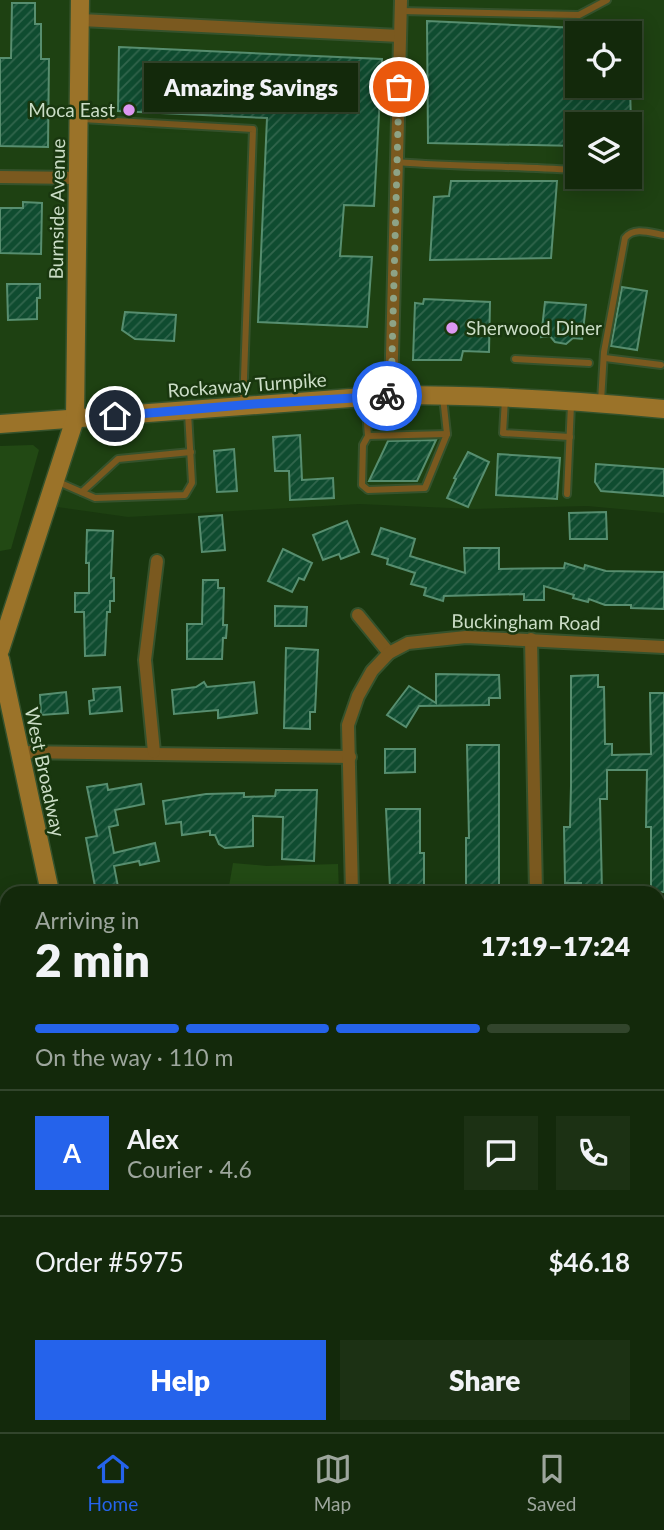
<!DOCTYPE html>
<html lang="en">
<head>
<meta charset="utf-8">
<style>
  :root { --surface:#13290b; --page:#1c3114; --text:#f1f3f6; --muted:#9da69d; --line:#32452c; --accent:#2563eb }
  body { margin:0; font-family:Lato,sans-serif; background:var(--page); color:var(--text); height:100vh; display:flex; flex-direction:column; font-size:26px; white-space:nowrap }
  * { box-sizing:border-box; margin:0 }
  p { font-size:23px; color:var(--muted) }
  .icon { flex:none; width:38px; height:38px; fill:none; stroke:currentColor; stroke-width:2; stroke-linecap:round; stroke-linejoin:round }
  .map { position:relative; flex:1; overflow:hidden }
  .drawer { position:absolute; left:0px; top:886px; width:665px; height:548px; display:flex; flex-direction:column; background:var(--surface); border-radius:21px 21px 0 0; box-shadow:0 4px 18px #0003,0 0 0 2px var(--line) }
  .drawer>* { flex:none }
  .fabs { position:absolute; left:565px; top:21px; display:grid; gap:14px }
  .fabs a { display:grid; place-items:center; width:77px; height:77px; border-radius:0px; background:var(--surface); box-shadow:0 4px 18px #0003,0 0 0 2px var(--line); font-size:35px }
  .pin { position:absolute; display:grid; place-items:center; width:60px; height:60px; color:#fff; margin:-30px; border:4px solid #fff; border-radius:50%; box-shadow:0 2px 7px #0007 }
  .courier { position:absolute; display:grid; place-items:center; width:70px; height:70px; margin:-35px; border:5px solid #2563eb; border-radius:50%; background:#fff; color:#222; box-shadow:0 2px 9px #0007 }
  .bubble { position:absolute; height:49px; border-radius:0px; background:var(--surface); box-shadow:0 4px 18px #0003,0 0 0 2px var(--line); font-size:23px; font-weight:800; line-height:49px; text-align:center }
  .head em { font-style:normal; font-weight:800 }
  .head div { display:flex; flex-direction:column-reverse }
  .head { display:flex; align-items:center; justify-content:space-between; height:119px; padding:0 35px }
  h1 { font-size:46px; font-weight:800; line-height:52px }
  .bar { display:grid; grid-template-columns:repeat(4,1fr); gap:10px 7px; align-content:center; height:84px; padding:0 35px }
  .bar i { height:9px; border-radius:5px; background:var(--line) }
  .bar .current { background:var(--accent) }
  .bar p { grid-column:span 4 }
  .line { display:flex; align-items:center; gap:18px; padding:0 35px; border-top:2px solid var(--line) }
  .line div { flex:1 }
  .round { display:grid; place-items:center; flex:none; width:74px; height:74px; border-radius:0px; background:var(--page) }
  .action { display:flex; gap:14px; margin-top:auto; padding:14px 35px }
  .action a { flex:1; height:80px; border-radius:0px; background:var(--accent); color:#fff; font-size:28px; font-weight:800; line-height:80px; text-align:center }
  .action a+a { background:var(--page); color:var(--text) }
  .tab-bar { display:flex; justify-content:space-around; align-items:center; height:98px; border-top:2px solid var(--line); background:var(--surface); font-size:19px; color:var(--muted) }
  .tab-bar a { display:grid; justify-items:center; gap:4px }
  .tab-bar .current { color:var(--accent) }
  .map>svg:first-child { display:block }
  .built { fill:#1e4112; fill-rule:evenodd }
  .grass { fill:#224914 }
  .building { fill:url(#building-hatch); stroke:#578e6f; stroke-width:2 }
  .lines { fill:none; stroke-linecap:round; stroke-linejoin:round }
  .lane-casing { stroke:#35522c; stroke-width:10 }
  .street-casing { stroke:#35522c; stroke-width:16 }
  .secondary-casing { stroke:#35522c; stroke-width:21 }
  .lane { stroke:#7a591f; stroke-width:6 }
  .street { stroke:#7a591f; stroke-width:12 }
  .secondary { stroke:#9b7329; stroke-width:18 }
  .done { stroke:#8da386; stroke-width:7; stroke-dasharray:0 12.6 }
  .route { stroke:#2563eb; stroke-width:9 }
  .poi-dot { fill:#de98f2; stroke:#19370f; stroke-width:2.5 }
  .labels { text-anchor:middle; stroke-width:5; stroke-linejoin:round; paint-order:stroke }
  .poi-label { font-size:19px; fill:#cbddc6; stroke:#19370f; text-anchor:end }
  .street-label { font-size:19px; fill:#cbddc6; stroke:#19370f }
</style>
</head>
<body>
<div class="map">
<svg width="664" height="1432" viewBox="0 0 664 1432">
  <defs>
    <pattern id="building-hatch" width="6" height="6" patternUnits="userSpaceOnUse" patternTransform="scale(1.75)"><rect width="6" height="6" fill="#0f4c30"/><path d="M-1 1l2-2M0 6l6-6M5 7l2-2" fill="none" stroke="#31654c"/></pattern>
  </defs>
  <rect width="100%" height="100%" fill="#19370f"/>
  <!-- built -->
  <path class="built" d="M 0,0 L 664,0 L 664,513 L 587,506 L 473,509 L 359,504 L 128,517 L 43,505 L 75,420 L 0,424 ZM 578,33 L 630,33 L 630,86 L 578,86 ZM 578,124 L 630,124 L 630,177 L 578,177 Z"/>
  <!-- grass -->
  <g class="grass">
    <path d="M 33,445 L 39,450 L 11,549 L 0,551 L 0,446 Z"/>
    <path d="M 233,863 L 267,866 L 338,864 L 339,892 L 228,892 Z"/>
  </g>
  <!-- building -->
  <g class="building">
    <path d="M 12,3 L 35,3 L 35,24 L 41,24 L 41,59 L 49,59 L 48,147 L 0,146 L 0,58 L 11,58 Z"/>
    <path d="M 427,21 L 578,28 L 578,86 L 630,86 L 631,124 L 578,124 L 578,146 L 428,143 Z"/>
    <path d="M 119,47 L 382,59 L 374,206 L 344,205 L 340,256 L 372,257 L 367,327 L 258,322 L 267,118 L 118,111 Z"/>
    <path d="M 451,181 L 557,181 L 551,258 L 430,260 L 434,197 L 449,196 Z"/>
    <path d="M 23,202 L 42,203 L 41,254 L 0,253 L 0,208 L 23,208 Z"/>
    <path d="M 7,284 L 40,284 L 40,298 L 37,298 L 37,319 L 8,320 Z"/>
    <path d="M 622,287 L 647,291 L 637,350 L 611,346 Z"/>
    <path d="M 424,299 L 490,302 L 489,352 L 463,351 L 461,360 L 413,360 L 415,303 L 423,304 Z"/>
    <path d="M 545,302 L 586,305 L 582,339 L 573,338 L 566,344 L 555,342 L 550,336 L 541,337 Z"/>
    <path d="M 125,312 L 176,315 L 174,341 L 135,339 L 122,330 Z"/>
    <path d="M 300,435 L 302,480 L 333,478 L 334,498 L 290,500 L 289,471 L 275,471 L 273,437 Z"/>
    <path d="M 436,440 L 417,481 L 369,481 L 388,441 Z"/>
    <path d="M 234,449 L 237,491 L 217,492 L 214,451 Z"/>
    <path d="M 468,452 L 489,462 L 468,507 L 447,498 L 456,479 L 454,478 Z"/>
    <path d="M 498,454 L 560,458 L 557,499 L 496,495 Z"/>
    <path d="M 596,464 L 664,469 L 664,496 L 601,491 L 595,482 Z"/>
    <path d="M 606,512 L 607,539 L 570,539 L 569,513 Z"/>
    <path d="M 222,515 L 225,550 L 202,552 L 199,517 Z"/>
    <path d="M 347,521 L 359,552 L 341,559 L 339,554 L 323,560 L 313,535 Z"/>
    <path d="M 381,528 L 415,539 L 410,556 L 465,573 L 464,548 L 499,548 L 499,569 L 564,568 L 565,563 L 584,569 L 585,565 L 606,571 L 664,572 L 664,609 L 631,608 L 631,605 L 605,605 L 589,599 L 588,602 L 573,598 L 574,595 L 544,586 L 544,600 L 524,600 L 524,594 L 444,596 L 443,601 L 424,595 L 426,588 L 411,584 L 415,573 L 387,564 L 388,559 L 372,554 Z"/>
    <path d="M 87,530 L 113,531 L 111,578 L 114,578 L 114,601 L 110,601 L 110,612 L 107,612 L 105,655 L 85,656 L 84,612 L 75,612 L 75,593 L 89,593 L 89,563 L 86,563 Z"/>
    <path d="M 283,549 L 312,563 L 304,580 L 299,578 L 292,592 L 268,581 Z"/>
    <path d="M 203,580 L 218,580 L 218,588 L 224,588 L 223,625 L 227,625 L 226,638 L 223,638 L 222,659 L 187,659 L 187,624 L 202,624 Z"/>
    <path d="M 275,606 L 307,607 L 306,626 L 275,626 Z"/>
    <path d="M 286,648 L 318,650 L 315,712 L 310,712 L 310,729 L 284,728 Z"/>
    <path d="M 436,674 L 499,675 L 500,698 L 489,698 L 489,705 L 419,706 L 406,727 L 387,715 L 409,686 L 436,703 Z"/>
    <path d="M 598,675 L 598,687 L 604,687 L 605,744 L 612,744 L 612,755 L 651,754 L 650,693 L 664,693 L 664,892 L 651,892 L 651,827 L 646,827 L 647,770 L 607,770 L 607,799 L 600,799 L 602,892 L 581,892 L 581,883 L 565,883 L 564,827 L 570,827 L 571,786 L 571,676 Z"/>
    <path d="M 204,682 L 207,687 L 254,682 L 257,713 L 218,718 L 218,710 L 174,714 L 172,690 L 196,687 Z"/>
    <path d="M 120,687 L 122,711 L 90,714 L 89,701 L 94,700 L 93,689 Z"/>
    <path d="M 66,692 L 68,713 L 41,715 L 40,695 Z"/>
    <path d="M 467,745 L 499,745 L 499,892 L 466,892 L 466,838 L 469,838 Z"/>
    <path d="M 385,749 L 415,749 L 415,772 L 385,773 Z"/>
    <path d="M 107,784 L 108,790 L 141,784 L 144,804 L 115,810 L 118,825 L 109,827 L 114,853 L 155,843 L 159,861 L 140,865 L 139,861 L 114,866 L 119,892 L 96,892 L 86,838 L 97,836 L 87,787 Z"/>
    <path d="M 276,790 L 317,790 L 314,861 L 282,859 L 283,817 L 253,816 L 253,846 L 225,848 L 219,844 L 215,835 L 210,835 L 210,831 L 182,835 L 181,822 L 166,824 L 163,801 L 206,794 L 244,793 L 244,797 L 275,796 Z"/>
    <path d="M 386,809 L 420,809 L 420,853 L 424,853 L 424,888 L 390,888 Z"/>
  </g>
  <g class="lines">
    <defs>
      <g id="lane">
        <path d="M 401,11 L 579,15 L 607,0"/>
        <path d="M 82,119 L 253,129 L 243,405"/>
        <path d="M 397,162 C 456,167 514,166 573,170"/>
        <path d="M 605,358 L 661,365"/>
        <path d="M 515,359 L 589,363"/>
        <path d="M 365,398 L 368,436 L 363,445 L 362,485 L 368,490 L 425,488 L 447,434 L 443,397"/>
        <path d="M 505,399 L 503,433 L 570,437"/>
        <path d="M 601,401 L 604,352 L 625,238 C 634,226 651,233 664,235"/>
        <path d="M 368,436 L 447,434"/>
        <path d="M 56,481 L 95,498 L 185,495 L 192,483 L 188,413"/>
        <path d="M 82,492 L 118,459 L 191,452"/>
        <path d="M 567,494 L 571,405"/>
      </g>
      <g id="street">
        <path d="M 81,20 L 400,36"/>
        <path d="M 0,177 L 79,178"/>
        <path d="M 391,395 L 401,0"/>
        <path d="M 358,615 L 389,653"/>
        <path d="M 531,639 L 536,892"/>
        <path d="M 19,752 L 350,757"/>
        <path d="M 154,752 L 145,660 L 157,561"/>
        <path d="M 352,892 L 348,725 L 358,696 L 372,671 L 389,653 L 408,643 L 466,637 L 664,647"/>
        <path d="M 0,961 L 7,961"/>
        <path d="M 658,1080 L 664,1080"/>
        <path d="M 0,1135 L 7,1135"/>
        <path d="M 0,1366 L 7,1366"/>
        <path d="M 658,1379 L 664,1378"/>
        <path d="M 362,1426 L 362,1432"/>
        <path d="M 547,1426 L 548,1432"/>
      </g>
      <g id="secondary">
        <path d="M 0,424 L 391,395 C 483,395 573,400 664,409"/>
        <path d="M 0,650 L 75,419 L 80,0"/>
        <path d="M 0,659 L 50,892"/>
        <path d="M 156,1426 L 156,1432"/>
      </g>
    </defs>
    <!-- lane casing -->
    <use href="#lane" class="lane-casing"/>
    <!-- street casing -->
    <use href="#street" class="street-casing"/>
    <!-- secondary casing -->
    <use href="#secondary" class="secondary-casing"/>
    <!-- lane -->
    <use href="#lane" class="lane"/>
    <!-- street -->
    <use href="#street" class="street"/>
    <!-- secondary -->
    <use href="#secondary" class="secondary"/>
  </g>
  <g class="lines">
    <!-- done -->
    <path class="done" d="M 387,396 L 391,395 L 399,87"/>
    <!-- route -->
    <path class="route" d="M 115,416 L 254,404 L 387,396"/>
  </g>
  <!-- markers -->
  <g class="poi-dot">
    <circle cx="129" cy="110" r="7"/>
    <circle cx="452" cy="328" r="7"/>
  </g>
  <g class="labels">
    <!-- poi labels -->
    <g class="poi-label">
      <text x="115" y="117">Moca East</text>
      <text x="466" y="335" text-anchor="start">Sherwood Diner</text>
    </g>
    <!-- street labels -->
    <g class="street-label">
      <text transform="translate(57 209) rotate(-89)" y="7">Burnside Avenue</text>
      <text transform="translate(247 385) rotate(-4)" y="7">Rockaway Turnpike</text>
      <text transform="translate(526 622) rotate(1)" y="7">Buckingham Road</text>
      <text transform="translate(45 772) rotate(78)" y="7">West Broadway</text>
    </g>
  </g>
</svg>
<div class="fabs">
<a><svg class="icon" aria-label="locate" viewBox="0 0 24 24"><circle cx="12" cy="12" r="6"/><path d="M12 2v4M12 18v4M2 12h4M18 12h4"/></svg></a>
<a><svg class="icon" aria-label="layers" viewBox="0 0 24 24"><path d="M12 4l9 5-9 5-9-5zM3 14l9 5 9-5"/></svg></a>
</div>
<div class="pin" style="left:399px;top:87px;background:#ea580c"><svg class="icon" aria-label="bag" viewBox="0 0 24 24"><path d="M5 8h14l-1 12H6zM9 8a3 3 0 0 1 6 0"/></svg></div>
<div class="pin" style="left:115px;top:416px;background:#1f2937"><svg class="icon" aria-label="home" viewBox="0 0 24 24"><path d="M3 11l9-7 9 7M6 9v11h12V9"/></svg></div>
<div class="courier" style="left:387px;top:396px"><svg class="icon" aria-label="bike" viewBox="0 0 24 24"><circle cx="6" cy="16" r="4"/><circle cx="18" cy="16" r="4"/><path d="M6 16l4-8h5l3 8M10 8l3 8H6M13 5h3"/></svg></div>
<div class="bubble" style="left:144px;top:63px;width:214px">Amazing Savings</div>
<section class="drawer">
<div class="head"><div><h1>2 min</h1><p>Arriving in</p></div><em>17:19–17:24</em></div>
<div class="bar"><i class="current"></i><i class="current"></i><i class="current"></i><i></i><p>On the way · 110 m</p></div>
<div class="line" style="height:126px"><b class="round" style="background:var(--accent);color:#fff">A</b><div><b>Alex</b><p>Courier · 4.6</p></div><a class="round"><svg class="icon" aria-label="chat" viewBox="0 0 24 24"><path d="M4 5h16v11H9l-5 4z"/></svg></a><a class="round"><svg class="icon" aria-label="phone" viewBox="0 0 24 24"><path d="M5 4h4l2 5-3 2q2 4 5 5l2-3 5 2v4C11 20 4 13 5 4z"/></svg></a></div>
<div class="line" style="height:91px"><div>Order #5975</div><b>$46.18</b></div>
<div class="action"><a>Help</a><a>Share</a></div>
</section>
</div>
<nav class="tab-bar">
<a class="current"><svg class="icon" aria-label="home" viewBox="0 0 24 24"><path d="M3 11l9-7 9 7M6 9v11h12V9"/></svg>Home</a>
<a><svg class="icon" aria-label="map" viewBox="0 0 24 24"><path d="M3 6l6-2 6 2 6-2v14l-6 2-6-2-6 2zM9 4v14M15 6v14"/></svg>Map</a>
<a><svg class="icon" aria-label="saved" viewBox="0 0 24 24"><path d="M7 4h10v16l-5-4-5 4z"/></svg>Saved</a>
</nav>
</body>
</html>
